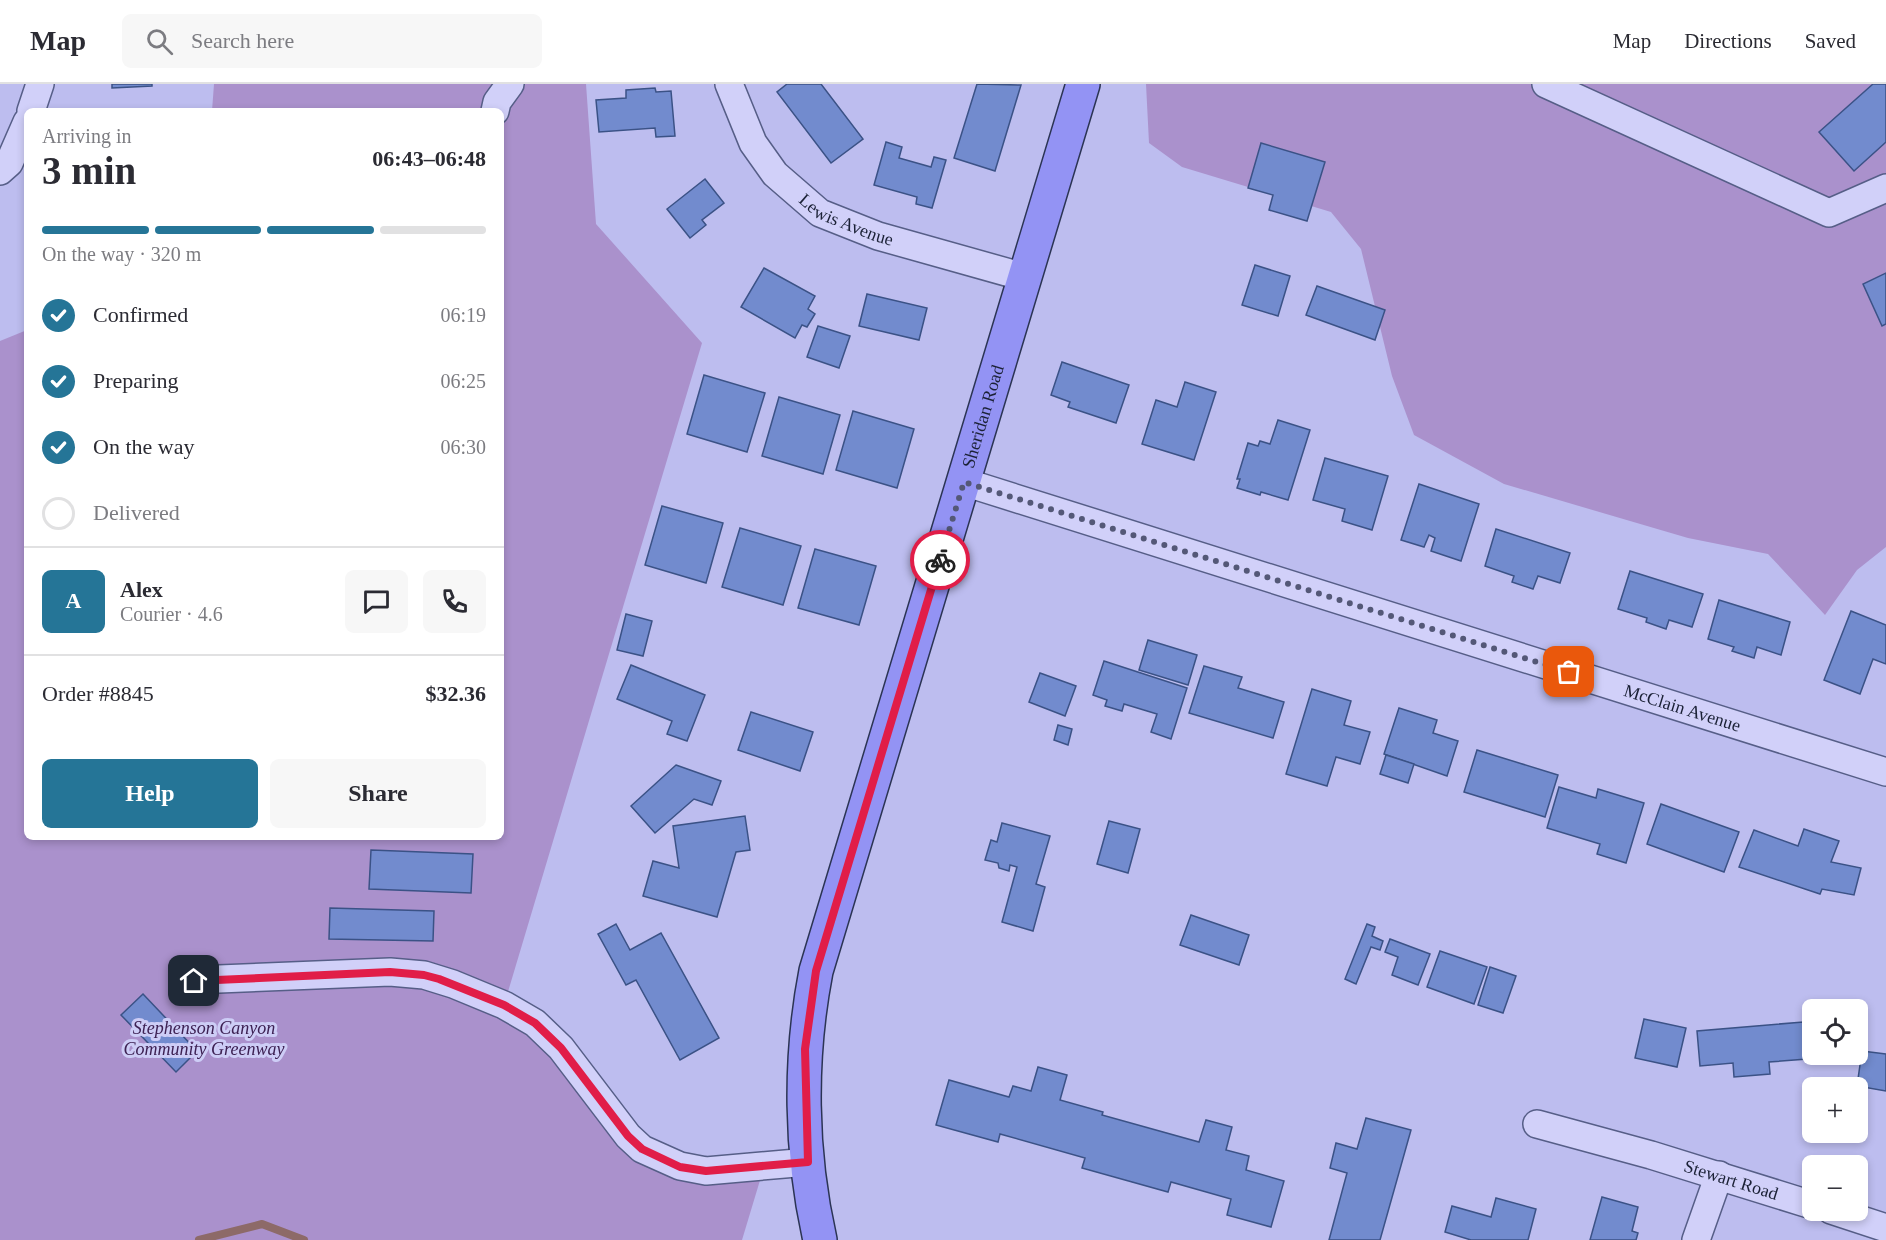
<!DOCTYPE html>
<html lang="en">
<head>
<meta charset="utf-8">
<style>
  :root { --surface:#fff; --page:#f7f7f7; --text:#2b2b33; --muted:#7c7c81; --line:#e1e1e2; --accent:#257597 }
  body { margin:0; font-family:"Times New Roman",serif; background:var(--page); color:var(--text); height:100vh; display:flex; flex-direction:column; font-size:22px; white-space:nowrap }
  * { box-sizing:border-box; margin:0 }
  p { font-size:20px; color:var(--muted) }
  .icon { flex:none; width:33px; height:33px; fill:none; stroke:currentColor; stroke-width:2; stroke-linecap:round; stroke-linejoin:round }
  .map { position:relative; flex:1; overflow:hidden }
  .side { position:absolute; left:24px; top:24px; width:480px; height:732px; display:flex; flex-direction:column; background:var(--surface); border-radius:9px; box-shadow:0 3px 9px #0003 }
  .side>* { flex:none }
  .tools { position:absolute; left:1802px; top:915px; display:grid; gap:12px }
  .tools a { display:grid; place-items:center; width:66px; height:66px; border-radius:9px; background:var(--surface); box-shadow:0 3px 9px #0003; font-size:30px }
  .pin { position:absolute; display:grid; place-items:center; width:51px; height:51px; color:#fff; margin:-26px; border-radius:12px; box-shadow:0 3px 9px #0006 }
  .courier { position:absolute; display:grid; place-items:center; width:60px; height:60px; margin:-30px; border:4px solid #e11d48; border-radius:50%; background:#fff; color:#222; box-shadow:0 2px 8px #0007 }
  .overview em { font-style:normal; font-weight:600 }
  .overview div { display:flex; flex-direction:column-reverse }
  .overview { display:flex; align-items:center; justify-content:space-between; height:102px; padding:0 18px }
  h1 { font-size:39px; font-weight:600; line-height:45px }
  .bar { display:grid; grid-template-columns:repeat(4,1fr); gap:9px 6px; align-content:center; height:72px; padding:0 18px }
  .bar i { height:8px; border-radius:4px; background:var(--line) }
  .bar .on { background:var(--accent) }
  .bar p { grid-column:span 4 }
  .line { display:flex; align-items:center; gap:15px; padding:0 18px; border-top:2px solid var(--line) }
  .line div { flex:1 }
  .round { display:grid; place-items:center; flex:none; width:63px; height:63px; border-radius:9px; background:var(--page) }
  ol { padding:0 18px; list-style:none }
  li { display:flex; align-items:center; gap:18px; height:66px }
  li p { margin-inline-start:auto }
  li .icon { padding:6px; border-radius:50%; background:var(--accent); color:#fff; stroke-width:4 }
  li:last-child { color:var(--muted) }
  li i { width:33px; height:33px; border:3px solid var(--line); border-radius:50% }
  .action { display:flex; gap:12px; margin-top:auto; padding:12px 18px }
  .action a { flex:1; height:69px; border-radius:9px; background:var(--accent); color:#fff; font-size:24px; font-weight:600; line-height:69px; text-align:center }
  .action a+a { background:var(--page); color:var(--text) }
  header { display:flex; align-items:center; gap:36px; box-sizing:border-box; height:84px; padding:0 30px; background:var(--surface); border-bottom:2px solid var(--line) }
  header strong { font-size:28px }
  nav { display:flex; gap:33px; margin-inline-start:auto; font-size:21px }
  .search { width:420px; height:54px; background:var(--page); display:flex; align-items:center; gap:15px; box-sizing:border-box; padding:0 21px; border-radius:9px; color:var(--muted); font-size:22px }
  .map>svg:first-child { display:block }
  .green { fill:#aa91cc }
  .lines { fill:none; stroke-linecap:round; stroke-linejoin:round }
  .stream { stroke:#8d6a68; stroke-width:8 }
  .building { fill:#728bce; stroke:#3b5286; stroke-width:1.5 }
  .minor-casing { stroke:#565e87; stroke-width:30 }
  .major-casing { stroke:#2b3454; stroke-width:36 }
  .minor { stroke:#d1d0f9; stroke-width:27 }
  .major { stroke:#9393f4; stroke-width:33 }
  .done { stroke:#545877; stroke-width:6; stroke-dasharray:0 10.8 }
  .route { stroke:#e11d48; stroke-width:8 }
  .labels { text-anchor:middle; stroke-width:6; stroke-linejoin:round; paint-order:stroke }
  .street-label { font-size:18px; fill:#1b2136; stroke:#cdcdf6 }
  .park-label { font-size:18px; font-style:italic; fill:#3d2153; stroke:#cdcdf6 }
</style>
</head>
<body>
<header>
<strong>Map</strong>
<div class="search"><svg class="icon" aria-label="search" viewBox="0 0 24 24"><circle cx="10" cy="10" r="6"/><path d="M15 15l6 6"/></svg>Search here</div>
<nav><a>Map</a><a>Directions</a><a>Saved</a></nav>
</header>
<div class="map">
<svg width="1886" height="1156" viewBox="0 0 1886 1156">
  <rect width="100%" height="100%" fill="#bdbdef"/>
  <!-- green -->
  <g class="green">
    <path d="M 214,0 L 586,0 L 596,140 L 702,259 L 504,921 L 642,1065 L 764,1083 L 742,1156 L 0,1156 L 0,257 L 27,246 L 27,753 L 501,753 L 501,27 L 212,27 Z"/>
    <path d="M 1146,0 L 1886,0 L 1886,463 L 1857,486 L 1825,531 L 1768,470 L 1688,454 L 1504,400 L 1414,351 L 1392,292 L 1361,165 L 1331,128 L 1182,83 L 1149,59 Z"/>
  </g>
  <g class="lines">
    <!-- stream -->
    <path class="stream" d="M 199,1156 L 262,1140 L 304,1156"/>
  </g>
  <!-- building -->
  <g class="building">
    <path d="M 112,0 L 152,0 L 152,2 L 112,4 Z"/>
    <path d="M 787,0 L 821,0 L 863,55 L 831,79 L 777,8 Z"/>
    <path d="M 977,0 L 1021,1 L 995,87 L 954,74 Z"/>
    <path d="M 1873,0 L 1886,0 L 1886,58 L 1854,87 L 1819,48 Z"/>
    <path d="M 655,4 L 656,8 L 671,7 L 675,52 L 656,53 L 655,44 L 599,48 L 596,16 L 626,14 L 626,6 Z"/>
    <path d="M 886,58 L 902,63 L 899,74 L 931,83 L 934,73 L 946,76 L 932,124 L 916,120 L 917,113 L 874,101 Z"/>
    <path d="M 1261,59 L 1325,78 L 1307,137 L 1269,126 L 1273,111 L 1248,104 Z"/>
    <path d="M 705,95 L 724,119 L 702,136 L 706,141 L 690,154 L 667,125 Z"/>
    <path d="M 1255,181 L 1290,192 L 1278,232 L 1242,221 Z"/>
    <path d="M 764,184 L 815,212 L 808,225 L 815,230 L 807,243 L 802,241 L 795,254 L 741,223 Z"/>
    <path d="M 1886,189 L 1886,240 L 1882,242 L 1863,200 Z"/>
    <path d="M 1317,202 L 1385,226 L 1375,256 L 1306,231 Z"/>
    <path d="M 867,210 L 927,224 L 919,256 L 859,242 Z"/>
    <path d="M 818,242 L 850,252 L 839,284 L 807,273 Z"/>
    <path d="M 1062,278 L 1129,301 L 1116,339 L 1068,323 L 1070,318 L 1051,311 Z"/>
    <path d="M 704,291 L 765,309 L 747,368 L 687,350 Z"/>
    <path d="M 1185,298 L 1216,308 L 1194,376 L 1142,360 L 1156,316 L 1177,323 Z"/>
    <path d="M 779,313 L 840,331 L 823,390 L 762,372 Z"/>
    <path d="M 853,327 L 914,345 L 897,404 L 836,386 Z"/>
    <path d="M 1278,336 L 1310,346 L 1288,416 L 1261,408 L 1260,411 L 1237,404 L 1240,395 L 1237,395 L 1248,359 L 1258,362 L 1260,357 L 1270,360 Z"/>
    <path d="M 1325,374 L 1388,392 L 1372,446 L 1342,437 L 1345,425 L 1313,416 Z"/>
    <path d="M 1419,400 L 1479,420 L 1461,477 L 1431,467 L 1435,454 L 1429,451 L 1424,463 L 1401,456 Z"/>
    <path d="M 662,422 L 723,439 L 706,499 L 645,481 Z"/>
    <path d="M 740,444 L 801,462 L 783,521 L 722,503 Z"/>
    <path d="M 1496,445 L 1570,469 L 1560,499 L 1538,492 L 1533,505 L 1512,498 L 1514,492 L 1485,482 Z"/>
    <path d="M 815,465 L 876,482 L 859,541 L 798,524 Z"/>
    <path d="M 1630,487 L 1703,510 L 1692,543 L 1669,536 L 1666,545 L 1646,538 L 1647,534 L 1618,525 Z"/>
    <path d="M 1719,516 L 1790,538 L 1781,571 L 1757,563 L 1754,574 L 1732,567 L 1734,563 L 1708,555 Z"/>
    <path d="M 1851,527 L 1886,541 L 1886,580 L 1873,575 L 1860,610 L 1824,596 Z"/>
    <path d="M 626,530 L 652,537 L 643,572 L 617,566 Z"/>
    <path d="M 1148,556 L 1197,571 L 1188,601 L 1139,586 Z"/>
    <path d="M 1104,577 L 1187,604 L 1171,655 L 1151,648 L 1157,630 L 1124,620 L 1122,627 L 1105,622 L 1107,616 L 1093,611 Z"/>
    <path d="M 631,581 L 705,611 L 687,657 L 667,650 L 672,637 L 617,615 Z"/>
    <path d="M 1204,582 L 1242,593 L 1238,604 L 1284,618 L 1273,654 L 1189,629 Z"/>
    <path d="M 1040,589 L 1076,602 L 1065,632 L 1029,618 Z"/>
    <path d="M 1312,605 L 1351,617 L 1344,641 L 1370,648 L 1360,680 L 1336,673 L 1327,702 L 1286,690 Z"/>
    <path d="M 1399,624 L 1437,636 L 1433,649 L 1458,657 L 1447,692 L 1384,670 Z"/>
    <path d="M 751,628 L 813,648 L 800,687 L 738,666 Z"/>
    <path d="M 1058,641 L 1072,645 L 1068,661 L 1054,656 Z"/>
    <path d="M 1477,666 L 1558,691 L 1545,733 L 1464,708 Z"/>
    <path d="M 1386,671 L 1414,680 L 1408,699 L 1380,690 Z"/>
    <path d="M 676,681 L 721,697 L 712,721 L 694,715 L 655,749 L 631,722 Z"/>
    <path d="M 1559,703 L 1596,714 L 1598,705 L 1644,719 L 1626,779 L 1597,770 L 1600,760 L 1547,744 Z"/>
    <path d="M 1661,720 L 1739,748 L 1724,788 L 1647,760 Z"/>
    <path d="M 745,732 L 750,766 L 736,768 L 717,833 L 643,812 L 653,777 L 679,784 L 673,742 Z"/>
    <path d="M 1109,737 L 1140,745 L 1128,789 L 1097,780 Z"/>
    <path d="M 1002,739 L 1050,752 L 1036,800 L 1045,803 L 1033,847 L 1002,838 L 1017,783 L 1010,781 L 1009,787 L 999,784 L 998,779 L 985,776 L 991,756 L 997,758 Z"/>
    <path d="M 1804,745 L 1839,757 L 1831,778 L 1861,784 L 1854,811 L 1822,805 L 1820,810 L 1739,783 L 1754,746 L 1798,762 Z"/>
    <path d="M 371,766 L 473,770 L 471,809 L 369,805 Z"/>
    <path d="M 330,824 L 434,827 L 433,857 L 329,855 Z"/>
    <path d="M 1191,831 L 1249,851 L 1239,881 L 1180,861 Z"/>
    <path d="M 616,840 L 630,866 L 661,849 L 719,954 L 680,976 L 636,896 L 626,901 L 598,850 Z"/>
    <path d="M 1367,840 L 1375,843 L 1372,852 L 1383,857 L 1380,866 L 1371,863 L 1356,900 L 1345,895 Z"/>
    <path d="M 1390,855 L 1430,870 L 1418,901 L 1392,891 L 1398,873 L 1385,868 Z"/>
    <path d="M 1440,867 L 1487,883 L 1474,920 L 1427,903 Z"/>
    <path d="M 1490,883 L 1516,892 L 1503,929 L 1478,921 Z"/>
    <path d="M 143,910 L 197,967 L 176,988 L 121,931 Z"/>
    <path d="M 1644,935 L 1686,944 L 1677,983 L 1635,974 Z"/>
    <path d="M 1803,938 L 1807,975 L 1769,978 L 1770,990 L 1734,993 L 1733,979 L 1700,982 L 1697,947 Z"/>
    <path d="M 1862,967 L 1886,970 L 1886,1007 L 1857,1002 Z"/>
    <path d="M 1038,983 L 1067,991 L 1060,1016 L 1103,1028 L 1102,1031 L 1199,1058 L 1206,1036 L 1232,1043 L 1226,1066 L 1249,1072 L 1246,1086 L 1284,1097 L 1271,1143 L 1227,1131 L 1231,1115 L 1171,1098 L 1168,1108 L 1082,1084 L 1085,1074 L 1000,1050 L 998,1058 L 936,1041 L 949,996 L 1009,1013 L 1013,1002 L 1031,1007 Z"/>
    <path d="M 1366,1034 L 1411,1046 L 1380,1156 L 1329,1156 L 1347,1089 L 1330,1084 L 1336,1059 L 1357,1065 Z"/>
    <path d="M 1602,1113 L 1638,1123 L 1632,1147 L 1638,1149 L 1636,1156 L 1590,1156 Z"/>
    <path d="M 1496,1114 L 1536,1125 L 1528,1156 L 1471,1156 L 1445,1148 L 1452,1122 L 1491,1133 Z"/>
  </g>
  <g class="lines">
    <defs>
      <g id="minor">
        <path id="s1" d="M 729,0 L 753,59 L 775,90 L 820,129 L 878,152 L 1024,193"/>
        <path d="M 1546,0 L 1829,129 L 1886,104"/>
        <path d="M 31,27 L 40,0"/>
        <path d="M 495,27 L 497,18 L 510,0"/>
        <path d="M 0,87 L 9,79 L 27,38"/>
        <path id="s2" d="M 964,398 L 1886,688"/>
        <path d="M 194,896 L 390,888 L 424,891 L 453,900 L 504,921 L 535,939 L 561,964 L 628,1052 L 642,1065 L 680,1082 L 706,1087 L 808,1078"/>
        <path id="s3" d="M 1537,1040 L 1651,1071 L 1812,1121"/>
        <path d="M 1831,1126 L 1886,1144"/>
        <path d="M 1696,1156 L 1719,1091"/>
      </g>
      <g id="major">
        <path id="s4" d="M 820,1156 C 800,1068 799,975 816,887 L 1083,0"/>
      </g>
    </defs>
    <!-- minor casing -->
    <use href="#minor" class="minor-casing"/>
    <!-- major casing -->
    <use href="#major" class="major-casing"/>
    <!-- minor -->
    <use href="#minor" class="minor"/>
    <!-- major -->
    <use href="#major" class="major"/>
  </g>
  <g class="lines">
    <!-- done -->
    <path class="done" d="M 940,476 L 964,398 L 1569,588"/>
    <!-- route -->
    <path class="route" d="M 194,897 L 390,888 L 424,891 L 439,895 L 504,921 L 535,939 L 561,964 L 628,1052 L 642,1065 L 680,1083 L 706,1087 L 808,1078 L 805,965 L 816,887 L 940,476"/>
  </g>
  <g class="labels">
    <!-- street labels -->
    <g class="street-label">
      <text dy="6" stroke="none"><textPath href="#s1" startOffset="188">Lewis Avenue</textPath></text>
      <text dy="6" stroke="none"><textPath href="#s4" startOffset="850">Sheridan Road</textPath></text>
      <text dy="6" stroke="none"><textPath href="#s2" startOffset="753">McClain Avenue</textPath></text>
      <text dy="6" stroke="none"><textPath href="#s3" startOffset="202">Stewart Road</textPath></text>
    </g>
    <!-- park labels -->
    <g class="park-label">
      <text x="204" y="950">Stephenson Canyon<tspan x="204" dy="21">Community Greenway</tspan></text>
    </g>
  </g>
</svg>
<div class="tools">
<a><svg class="icon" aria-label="locate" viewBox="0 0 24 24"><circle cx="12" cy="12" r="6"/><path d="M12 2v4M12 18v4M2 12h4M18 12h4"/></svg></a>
<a>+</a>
<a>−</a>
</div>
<div class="pin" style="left:1569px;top:588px;background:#ea580c"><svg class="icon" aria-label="bag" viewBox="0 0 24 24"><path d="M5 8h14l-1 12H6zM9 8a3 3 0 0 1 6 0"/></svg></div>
<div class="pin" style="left:194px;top:897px;background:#1f2937"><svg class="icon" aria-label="home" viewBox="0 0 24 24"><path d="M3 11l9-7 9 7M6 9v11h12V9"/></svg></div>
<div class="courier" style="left:940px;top:476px"><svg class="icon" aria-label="bike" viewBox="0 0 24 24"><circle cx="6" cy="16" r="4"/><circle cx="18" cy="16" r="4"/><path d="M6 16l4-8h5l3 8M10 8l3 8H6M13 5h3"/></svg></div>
<section class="side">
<div class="overview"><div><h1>3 min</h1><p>Arriving in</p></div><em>06:43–06:48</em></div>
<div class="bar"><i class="on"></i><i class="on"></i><i class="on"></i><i></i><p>On the way · 320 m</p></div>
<ol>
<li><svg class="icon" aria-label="check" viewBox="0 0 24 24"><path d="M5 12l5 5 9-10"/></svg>Confirmed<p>06:19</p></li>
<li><svg class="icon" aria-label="check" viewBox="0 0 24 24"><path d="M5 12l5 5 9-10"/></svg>Preparing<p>06:25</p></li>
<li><svg class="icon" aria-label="check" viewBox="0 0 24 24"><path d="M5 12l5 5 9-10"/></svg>On the way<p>06:30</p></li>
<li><i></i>Delivered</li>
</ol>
<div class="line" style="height:108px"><b class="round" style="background:var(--accent);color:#fff">A</b><div><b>Alex</b><p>Courier · 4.6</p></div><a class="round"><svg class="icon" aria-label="chat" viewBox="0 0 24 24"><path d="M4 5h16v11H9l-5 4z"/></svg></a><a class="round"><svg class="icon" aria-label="phone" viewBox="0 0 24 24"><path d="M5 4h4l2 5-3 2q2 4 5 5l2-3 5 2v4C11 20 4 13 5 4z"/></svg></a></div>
<div class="line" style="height:78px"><div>Order #8845</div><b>$32.36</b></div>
<div class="action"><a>Help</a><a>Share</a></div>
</section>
</div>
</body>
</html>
